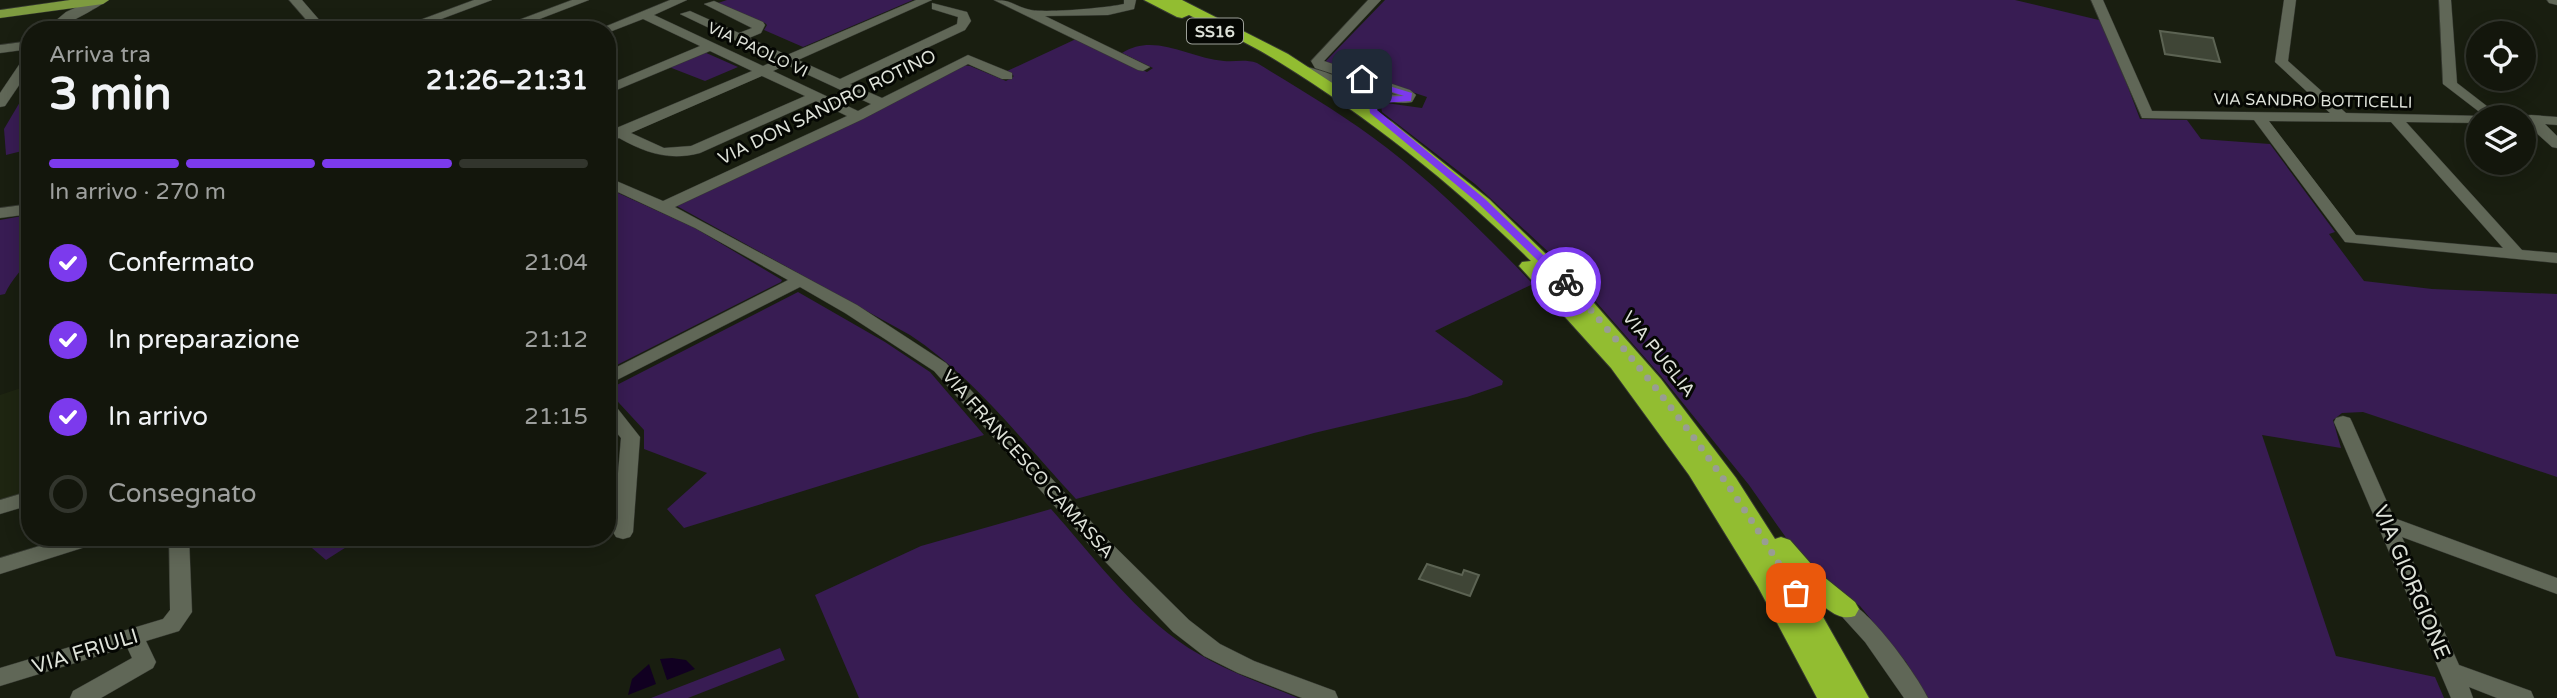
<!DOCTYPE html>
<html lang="it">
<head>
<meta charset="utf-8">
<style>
  :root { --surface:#13160c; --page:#20231a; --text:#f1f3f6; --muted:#9d9f9d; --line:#32352d; --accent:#7c3aed }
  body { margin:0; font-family:"Varela Round",sans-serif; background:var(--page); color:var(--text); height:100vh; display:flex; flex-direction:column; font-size:26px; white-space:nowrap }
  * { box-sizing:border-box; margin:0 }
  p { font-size:23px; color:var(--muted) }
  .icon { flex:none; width:38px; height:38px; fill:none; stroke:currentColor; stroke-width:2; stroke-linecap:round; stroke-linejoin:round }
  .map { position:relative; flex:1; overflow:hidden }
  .sheet { position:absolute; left:21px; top:21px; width:595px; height:525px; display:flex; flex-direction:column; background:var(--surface); border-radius:28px; box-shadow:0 4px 18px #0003,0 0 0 2px var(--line) }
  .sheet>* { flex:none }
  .tools { position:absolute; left:2466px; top:21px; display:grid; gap:14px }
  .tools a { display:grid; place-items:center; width:70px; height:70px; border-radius:50%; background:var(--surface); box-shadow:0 4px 18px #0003,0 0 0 2px var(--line); font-size:35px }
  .pin { position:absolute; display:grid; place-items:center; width:60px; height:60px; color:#fff; margin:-30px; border-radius:14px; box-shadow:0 4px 10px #0006 }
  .courier { position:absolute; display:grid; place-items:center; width:70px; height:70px; margin:-35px; border:5px solid #7c3aed; border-radius:50%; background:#fff; color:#222; box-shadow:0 2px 9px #0007 }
  .headline em { font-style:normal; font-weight:800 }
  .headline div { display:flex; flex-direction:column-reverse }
  .headline { display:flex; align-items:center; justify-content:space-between; height:119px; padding:0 28px }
  h1 { font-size:46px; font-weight:800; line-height:52px }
  .bar { display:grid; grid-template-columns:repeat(4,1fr); gap:10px 7px; align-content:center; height:84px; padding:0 28px }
  .bar i { height:9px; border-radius:5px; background:var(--line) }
  .bar .on { background:var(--accent) }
  .bar p { grid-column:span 4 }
  ol { padding:0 28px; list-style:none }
  li { display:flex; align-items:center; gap:21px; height:77px }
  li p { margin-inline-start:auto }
  li .icon { padding:7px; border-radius:50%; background:var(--accent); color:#fff; stroke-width:4 }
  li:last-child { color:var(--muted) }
  li i { width:38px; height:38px; border:4px solid var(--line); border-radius:50% }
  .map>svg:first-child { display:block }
  .built { fill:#1e2511 }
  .green { fill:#381c53 }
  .water { fill:#110021 }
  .building { fill:#3f4536; stroke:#5c6353; stroke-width:2 }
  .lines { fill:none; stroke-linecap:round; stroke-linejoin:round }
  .minor-casing { stroke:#353831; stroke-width:1 }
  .major-casing { stroke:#353831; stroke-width:1 }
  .highway-casing { stroke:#353831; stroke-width:2 }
  .minor { fill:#606757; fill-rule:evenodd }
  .major { fill:#7e9b40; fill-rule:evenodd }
  .highway { fill:#92bd31; fill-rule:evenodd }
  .route { fill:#7c3aed }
  .done { stroke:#999d93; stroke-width:7; stroke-dasharray:0 12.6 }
  .labels { text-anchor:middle; stroke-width:6; stroke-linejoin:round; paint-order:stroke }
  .shield { fill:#050703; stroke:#9da099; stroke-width:2 }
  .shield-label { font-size:16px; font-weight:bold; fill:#dee2d9 }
  .far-street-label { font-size:16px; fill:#dee2d9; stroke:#050703 }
  .street-label { font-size:18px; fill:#dee2d9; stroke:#050703 }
  .near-street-label { font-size:21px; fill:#dee2d9; stroke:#050703 }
</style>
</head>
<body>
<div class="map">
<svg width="2557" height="698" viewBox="0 0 2557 698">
  <rect width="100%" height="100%" fill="#191e10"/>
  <!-- built -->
  <path class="built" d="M 30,385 L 30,491 L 0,500 L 0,395 Z"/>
  <!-- green -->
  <g class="green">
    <path d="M 727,0 L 913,0 L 803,47 L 764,30 L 767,25 L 765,23 L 718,3 Z"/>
    <path d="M 1385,0 L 2015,0 L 2103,21 L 2140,119 L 2187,120 L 2201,139 L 2270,144 L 2335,232 L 2329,234 L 2364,281 L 2432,289 L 2557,294 L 2557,477 L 2363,412 L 2342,413 L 2333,420 L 2341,448 L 2262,435 L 2336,656 L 2435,677 L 2444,698 L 1928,698 L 1906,662 L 1860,606 L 1808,569 L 1749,485 L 1661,376 L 1569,271 L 1475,184 L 1382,112 L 1381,106 L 1386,103 L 1422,108 L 1427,97 L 1324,63 Z"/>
    <path d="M 1076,39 L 1147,72 L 1153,68 L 1122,53 C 1154,32 1189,58 1224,61 C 1235,62 1245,59 1257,63 C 1301,90 1346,116 1387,148 C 1440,189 1487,236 1533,284 L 1435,331 L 1503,381 L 1502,385 L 1467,397 L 1314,433 L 1076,499 C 1024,443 974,377 910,335 L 675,205 L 963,65 L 970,66 L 1006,81 L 1014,76 L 1005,72 Z"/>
    <path d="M 704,52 L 738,67 L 705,81 L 669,67 Z"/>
    <path d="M 30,85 L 30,149 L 6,155 L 4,129 Z"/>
    <path d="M 607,188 L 695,228 L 782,280 L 781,282 L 607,370 Z"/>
    <path d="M 22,216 L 21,221 L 30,220 C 30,231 32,245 29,255 C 24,270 11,279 5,294 L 0,295 L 0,220 Z"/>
    <path d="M 798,292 L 885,342 L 930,372 L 984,435 L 684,528 L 667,509 L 707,473 L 644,449 L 644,430 L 607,390 Z"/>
    <path d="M 1051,509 C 1091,554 1129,605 1177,640 C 1214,667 1257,681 1298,698 L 859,698 L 815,595 L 921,546 Z"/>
    <path d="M 323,537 L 362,537 L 326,560 L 312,548 Z"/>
    <path d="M 780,648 L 785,660 L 688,698 L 651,698 Z"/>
  </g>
  <!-- water -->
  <g class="water">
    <path d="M 672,658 L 686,660 L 695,669 L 667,680 L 660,659 Z"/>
    <path d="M 649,664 L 656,684 L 628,695 L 632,679 Z"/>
  </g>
  <!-- building -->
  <g class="building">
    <path d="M 2160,31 L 2213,38 L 2220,62 L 2165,54 Z"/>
    <path d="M 1427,564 L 1462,575 L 1464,570 L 1479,575 L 1470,596 L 1419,579 Z"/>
  </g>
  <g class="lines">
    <defs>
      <g id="minor">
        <path d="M 92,0 L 108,0 C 101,6 57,30 50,30 L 48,27 L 66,12 Z"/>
        <path d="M 289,0 L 302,0 L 328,30 L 315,30 Z"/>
        <path d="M 474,0 L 492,0 L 412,30 L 393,30 Z"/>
        <path d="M 572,0 L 589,0 L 511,30 L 492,30 Z"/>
        <path d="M 670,0 L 687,0 L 654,15 L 763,66 L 776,60 L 680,14 L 690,11 L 739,33 L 752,28 L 704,4 L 714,1 L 763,22 L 765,25 L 761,33 L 749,38 L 787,55 L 916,0 L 932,0 L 798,60 L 840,79 L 957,24 L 958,17 L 932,9 L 932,3 L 967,12 L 971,21 L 965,30 L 850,84 L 882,98 L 968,55 L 1012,73 L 1012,79 L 1002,79 L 968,64 L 863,119 L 675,207 L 857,305 L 946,363 L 1107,539 L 1189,620 L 1220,644 L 1254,661 L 1335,691 L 1338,698 L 1302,698 L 1238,673 L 1204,656 L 1173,632 L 1093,549 L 934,371 L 845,313 L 800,287 L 607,385 L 607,372 L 788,280 L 695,228 L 607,187 L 607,177 L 663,201 L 847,116 L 816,101 L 700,153 C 669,161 646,153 619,138 L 607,142 L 607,133 L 614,129 L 752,71 L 710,51 L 607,94 L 607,85 L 700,46 L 643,19 L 607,33 L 607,30 L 597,30 ZM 787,65 L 871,104 L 858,111 L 773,71 ZM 762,76 L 805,96 L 691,146 L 664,148 L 631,133 Z"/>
        <path d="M 994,0 C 1014,0 1015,7 1031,10 C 1048,13 1106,8 1124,4 L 1124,0 L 1136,0 L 1134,9 L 1108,15 L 1045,16 L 1150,67 L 1143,71 L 1138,70 Z"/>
        <path d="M 1368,0 L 1381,0 L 1324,61 L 1410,90 L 1416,95 L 1412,102 C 1389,107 1313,85 1296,69 L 1298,66 C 1314,64 1372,93 1398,95 L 1315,68 L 1311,61 Z"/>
        <path d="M 2091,0 L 2103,0 L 2152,111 L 2330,113 L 2275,62 L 2284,0 L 2296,0 L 2288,61 L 2346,113 L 2483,116 L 2478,117 L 2478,123 L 2406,122 L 2522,250 L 2557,253 L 2557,263 L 2345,242 L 2254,120 L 2142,118 ZM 2269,121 L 2391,122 L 2503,248 L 2356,235 Z"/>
        <path d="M 2439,0 L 2451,0 L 2457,83 L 2501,117 L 2486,117 L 2443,84 Z"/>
        <path d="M 2547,0 L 2557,0 L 2557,5 L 2549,3 Z"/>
        <path d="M 30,41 L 30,49 L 0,53 L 0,45 Z"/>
        <path d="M 30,55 L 30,69 L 5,106 L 0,107 L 0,93 L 25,56 Z"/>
        <path d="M 2531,115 L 2557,117 L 2557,125 L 2545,124 L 2557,136 L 2557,148 L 2552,147 L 2524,122 L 2522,116 Z"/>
        <path d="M 30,204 L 30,214 L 0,218 L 0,208 Z"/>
        <path d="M 607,402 L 614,404 L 640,437 L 633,532 L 630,537 L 623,539 L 616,537 L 613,532 L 621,438 L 607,421 Z"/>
        <path d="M 2343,416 L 2350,418 L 2352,422 L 2394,518 L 2557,578 L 2557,594 L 2402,537 L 2459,665 L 2531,691 L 2534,698 L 2497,698 L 2469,687 L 2473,698 L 2451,698 L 2334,422 L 2336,418 Z"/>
        <path d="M 30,491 L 30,505 L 0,514 L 0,500 Z"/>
        <path d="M 69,537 L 104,537 L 101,542 L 0,574 L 0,558 Z"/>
        <path d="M 169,537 L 189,537 L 192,612 L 179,631 L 146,641 L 156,662 L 153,668 L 101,698 L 70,698 L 73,691 L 132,658 L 127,647 L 0,686 L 0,668 L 163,619 L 170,610 Z"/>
        <path d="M 1846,601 C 1869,608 1917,675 1928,698 L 1904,698 L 1865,642 L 1835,609 L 1838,603 Z"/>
      </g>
      <path id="major" d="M 70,0 L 109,0 L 103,4 L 0,18 L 0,10 Z"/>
      <path id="highway" d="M 1144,0 L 1182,0 L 1288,54 L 1392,122 L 1489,199 L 1579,286 L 1661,379 L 1736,478 L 1775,539 L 1781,537 L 1790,540 L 1819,573 L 1855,602 L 1859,609 L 1855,616 C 1837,622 1824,606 1810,594 L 1869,698 L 1817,698 L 1758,587 L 1689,475 L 1611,368 L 1519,266 L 1522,262 L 1531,261 C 1454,185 1371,119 1279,62 C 1251,44 1219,30 1189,15 L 1182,18 L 1177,17 Z"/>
    </defs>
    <!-- minor casing -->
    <use href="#minor" class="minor-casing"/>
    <!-- major casing -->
    <use href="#major" class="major-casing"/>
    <!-- highway casing -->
    <use href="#highway" class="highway-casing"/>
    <!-- minor -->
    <use href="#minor" class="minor"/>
    <!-- major -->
    <use href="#major" class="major"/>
    <!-- highway -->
    <use href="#highway" class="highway"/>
  </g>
  <!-- route -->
  <path class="route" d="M 1359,77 L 1412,93 L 1411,101 L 1381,103 L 1377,110 L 1485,199 L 1569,280 L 1569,284 L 1562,284 L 1478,203 L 1370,113 L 1369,104 L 1378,97 L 1404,96 L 1359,81 Z"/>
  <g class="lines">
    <!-- done -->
    <path class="done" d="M 1566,282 C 1652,378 1731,480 1796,593"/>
  </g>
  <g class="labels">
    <!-- shield labels -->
    <rect class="shield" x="1187" y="18.5" width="56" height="25" rx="5"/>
    <g class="shield-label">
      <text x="1215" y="37">SS16</text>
    </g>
    <!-- far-street labels -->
    <g class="far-street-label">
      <text transform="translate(758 49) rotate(25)" y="6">VIA PAOLO VI</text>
      <text transform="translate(2313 100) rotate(1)" y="6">VIA SANDRO BOTTICELLI</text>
    </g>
    <!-- street labels -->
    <g class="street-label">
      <text transform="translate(827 107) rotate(-26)" y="6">VIA DON SANDRO ROTINO</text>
      <text transform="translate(1659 354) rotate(51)" y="6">VIA PUGLIA</text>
      <text transform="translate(1028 464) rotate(48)" y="6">VIA FRANCESCO CAMASSA</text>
    </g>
    <!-- near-street labels -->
    <g class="near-street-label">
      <text transform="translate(2412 582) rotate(67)" y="7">VIA GIORGIONE</text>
      <text transform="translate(85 651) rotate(-17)" y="7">VIA FRIULI</text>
    </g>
  </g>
</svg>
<div class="tools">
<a><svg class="icon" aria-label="locate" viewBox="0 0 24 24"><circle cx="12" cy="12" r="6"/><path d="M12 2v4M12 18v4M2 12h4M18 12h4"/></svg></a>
<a><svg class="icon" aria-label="layers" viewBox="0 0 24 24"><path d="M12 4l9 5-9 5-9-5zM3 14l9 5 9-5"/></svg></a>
</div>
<div class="pin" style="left:1796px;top:593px;background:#ea580c"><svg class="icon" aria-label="bag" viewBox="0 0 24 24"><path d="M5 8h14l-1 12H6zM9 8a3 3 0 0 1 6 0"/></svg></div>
<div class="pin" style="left:1362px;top:79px;background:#1f2937"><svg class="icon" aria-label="home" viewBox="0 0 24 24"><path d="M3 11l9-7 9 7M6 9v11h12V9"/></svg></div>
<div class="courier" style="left:1566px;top:282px"><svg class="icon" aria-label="bike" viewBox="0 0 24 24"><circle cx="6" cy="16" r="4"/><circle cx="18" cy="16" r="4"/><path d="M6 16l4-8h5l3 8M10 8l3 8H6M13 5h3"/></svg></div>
<section class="sheet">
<div class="headline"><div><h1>3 min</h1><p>Arriva tra</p></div><em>21:26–21:31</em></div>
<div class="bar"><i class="on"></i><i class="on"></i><i class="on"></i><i></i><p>In arrivo · 270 m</p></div>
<ol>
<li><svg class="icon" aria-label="check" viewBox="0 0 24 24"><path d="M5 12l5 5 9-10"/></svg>Confermato<p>21:04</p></li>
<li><svg class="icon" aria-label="check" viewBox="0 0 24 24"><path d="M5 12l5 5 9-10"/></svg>In preparazione<p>21:12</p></li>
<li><svg class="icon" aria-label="check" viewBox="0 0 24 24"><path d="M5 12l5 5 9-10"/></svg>In arrivo<p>21:15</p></li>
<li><i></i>Consegnato</li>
</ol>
</section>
</div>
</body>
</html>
